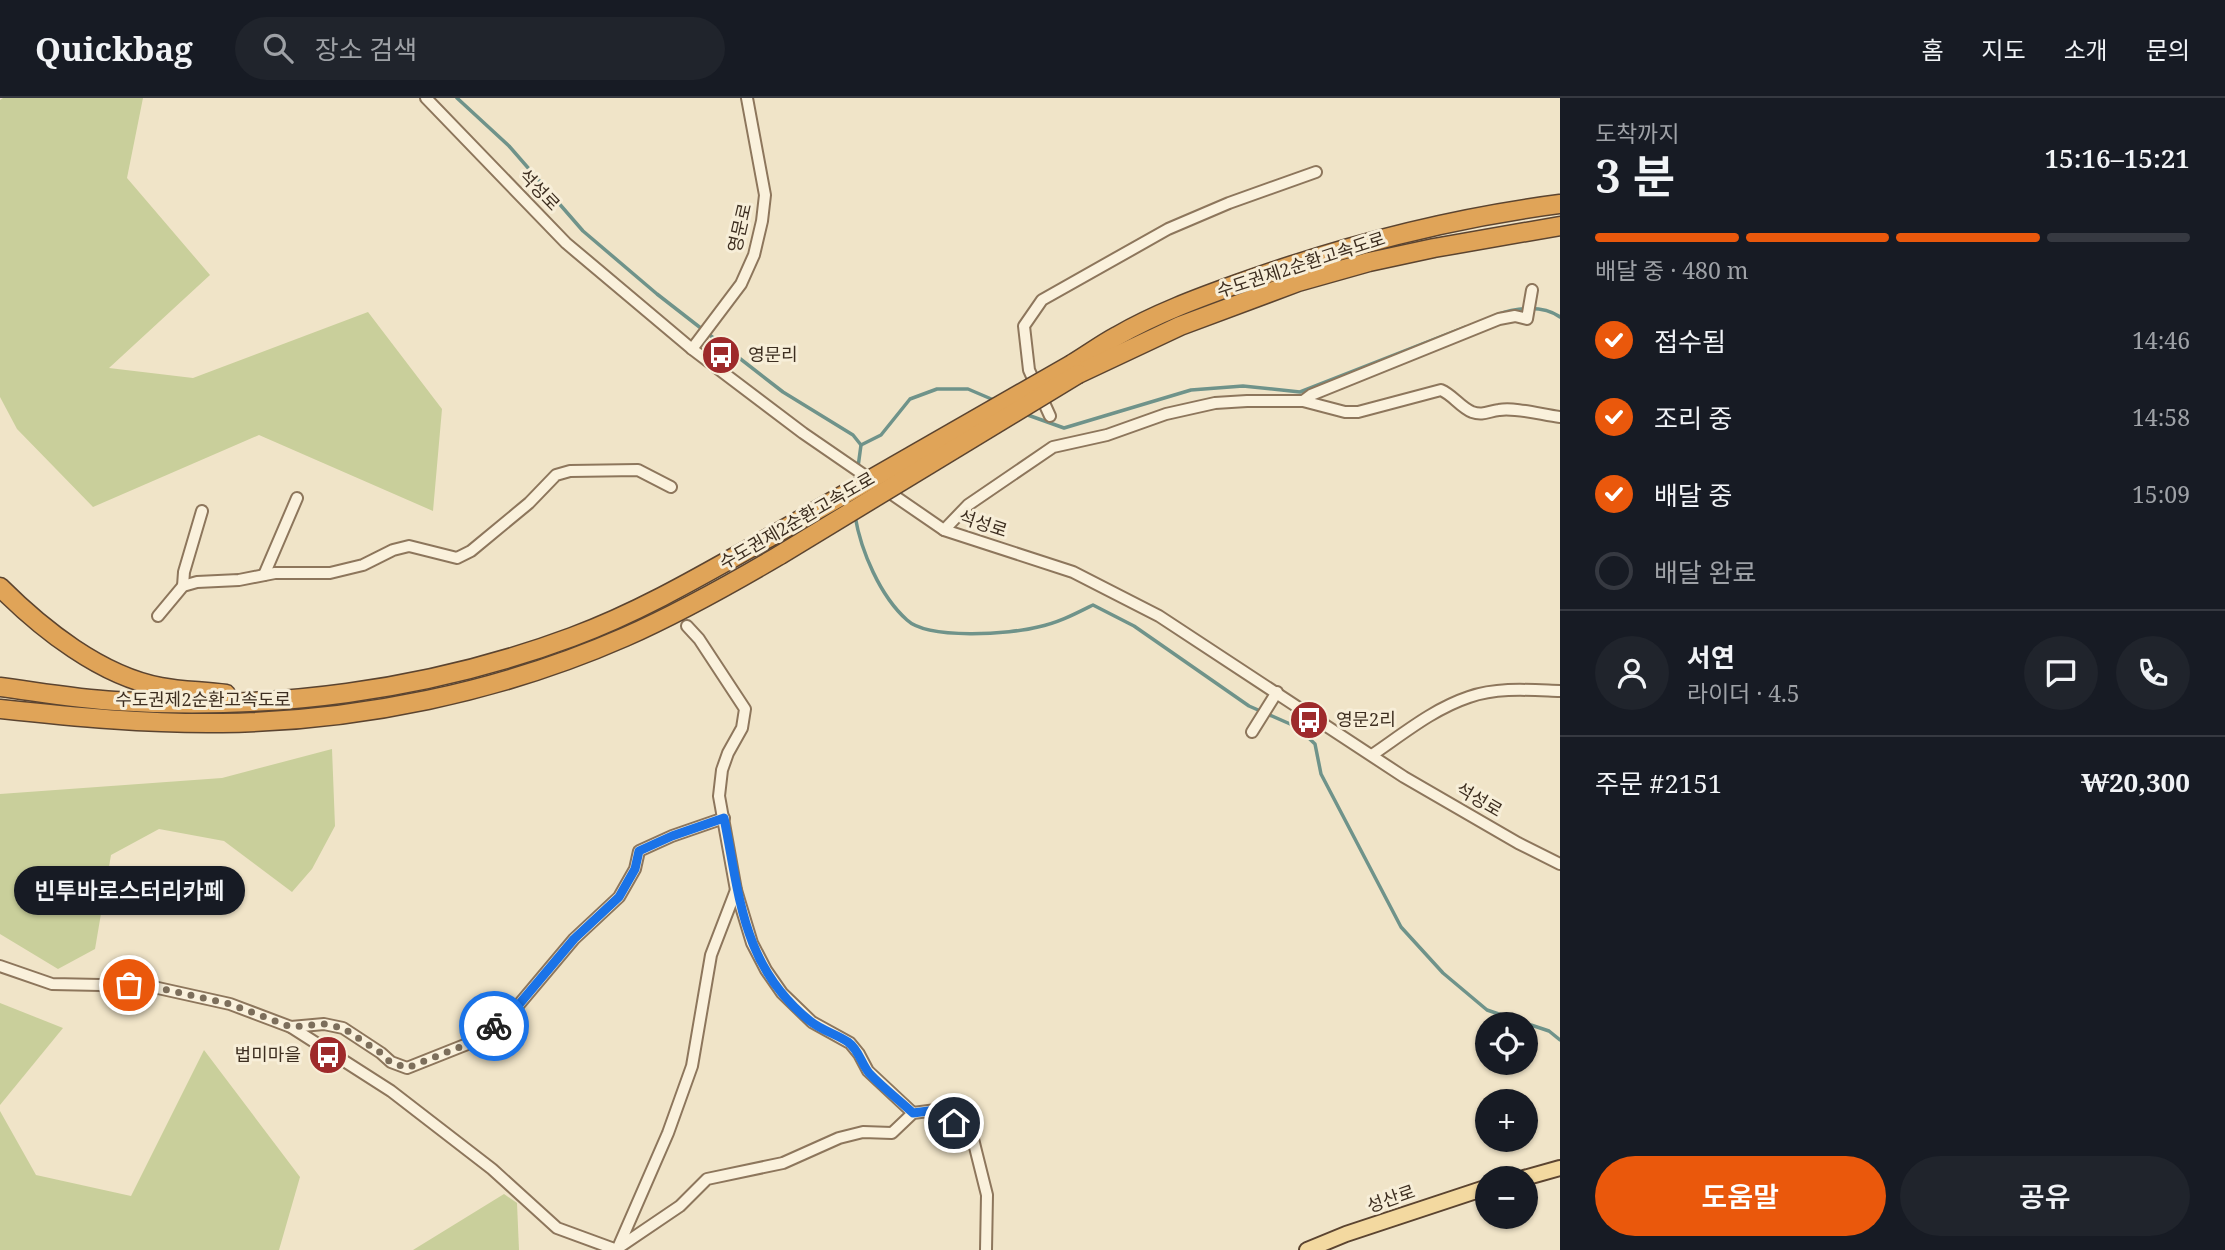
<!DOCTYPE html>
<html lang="ko">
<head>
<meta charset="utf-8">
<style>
  :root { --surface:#171b24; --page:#20242c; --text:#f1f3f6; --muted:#9ea1a6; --line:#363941; --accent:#ea580c }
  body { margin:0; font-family:"Noto Serif","Noto Sans KR",serif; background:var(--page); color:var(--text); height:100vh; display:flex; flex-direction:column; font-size:26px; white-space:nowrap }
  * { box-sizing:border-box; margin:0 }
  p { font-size:23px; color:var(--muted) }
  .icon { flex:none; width:38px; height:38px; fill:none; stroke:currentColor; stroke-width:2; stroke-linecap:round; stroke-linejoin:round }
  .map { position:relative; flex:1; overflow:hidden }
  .panel { display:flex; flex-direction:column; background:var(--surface); width:665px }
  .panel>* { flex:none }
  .tools { position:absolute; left:1475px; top:914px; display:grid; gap:14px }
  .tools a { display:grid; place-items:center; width:63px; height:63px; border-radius:50%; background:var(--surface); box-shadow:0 2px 5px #0004; font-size:35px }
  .pin { position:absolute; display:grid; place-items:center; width:60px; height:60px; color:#fff; margin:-30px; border:4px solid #fff; border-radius:50%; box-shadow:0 2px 7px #0007 }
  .courier { position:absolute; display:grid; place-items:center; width:70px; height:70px; margin:-35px; border:5px solid #1a73e8; border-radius:50%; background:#fff; color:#222; box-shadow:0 2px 9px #0007 }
  .bubble { position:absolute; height:49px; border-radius:24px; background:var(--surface); box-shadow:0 2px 5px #0004; font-size:23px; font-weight:600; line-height:49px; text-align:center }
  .summary em { font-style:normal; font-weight:600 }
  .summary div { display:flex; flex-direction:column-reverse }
  .summary { display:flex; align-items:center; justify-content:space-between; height:119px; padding:0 35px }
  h1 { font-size:46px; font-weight:600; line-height:52px }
  .bar { display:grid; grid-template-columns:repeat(4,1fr); gap:10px 7px; align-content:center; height:84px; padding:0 35px }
  .bar i { height:9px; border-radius:5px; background:var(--line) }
  .bar .active { background:var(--accent) }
  .bar p { grid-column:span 4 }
  .line { display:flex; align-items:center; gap:18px; padding:0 35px; border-top:2px solid var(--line) }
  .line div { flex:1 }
  .round { display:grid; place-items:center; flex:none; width:74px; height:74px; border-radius:37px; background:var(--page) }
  ol { padding:0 35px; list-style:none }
  li { display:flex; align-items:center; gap:21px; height:77px }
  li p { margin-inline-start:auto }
  li .icon { padding:7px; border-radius:50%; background:var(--accent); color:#fff; stroke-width:4 }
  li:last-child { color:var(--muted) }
  li i { width:38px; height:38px; border:4px solid var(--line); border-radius:50% }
  .action { display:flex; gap:14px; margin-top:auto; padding:14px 35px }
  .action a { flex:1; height:80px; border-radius:42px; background:var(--accent); color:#fff; font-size:28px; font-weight:600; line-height:80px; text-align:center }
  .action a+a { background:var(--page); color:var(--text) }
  header { display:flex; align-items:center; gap:42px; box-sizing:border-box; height:98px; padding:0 35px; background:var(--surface); border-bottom:2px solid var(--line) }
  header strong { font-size:33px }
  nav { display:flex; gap:38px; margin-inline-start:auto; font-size:24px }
  .search { width:490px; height:63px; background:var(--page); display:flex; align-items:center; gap:18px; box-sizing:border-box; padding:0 24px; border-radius:38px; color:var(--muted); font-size:26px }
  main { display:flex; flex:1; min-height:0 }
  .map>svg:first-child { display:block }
  .green { fill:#c9cf9b }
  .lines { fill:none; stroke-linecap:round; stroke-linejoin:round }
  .stream { stroke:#6f938a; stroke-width:3.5 }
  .minor-casing { stroke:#8d765c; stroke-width:14 }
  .major-casing { stroke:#5b4430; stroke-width:18 }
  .highway-casing { stroke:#5b4430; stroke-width:21 }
  .minor { stroke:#faf1dc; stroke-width:10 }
  .major { stroke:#f3d9a0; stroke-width:14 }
  .highway { stroke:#e0a458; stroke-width:18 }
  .highway-bridge-casing { stroke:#5b4430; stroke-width:21; stroke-linecap:butt }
  .highway-bridge { stroke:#e0a458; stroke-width:18 }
  .done { stroke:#7c6e5b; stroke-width:7; stroke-dasharray:0 12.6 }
  .route { stroke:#1a73e8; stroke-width:9 }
  .labels { text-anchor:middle; stroke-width:6; stroke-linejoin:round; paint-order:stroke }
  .street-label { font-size:18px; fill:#3d2e20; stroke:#f7eed8 }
  .poi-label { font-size:18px; fill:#3d2e20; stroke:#f7eed8; text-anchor:start }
</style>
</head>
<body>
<header>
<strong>Quickbag</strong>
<div class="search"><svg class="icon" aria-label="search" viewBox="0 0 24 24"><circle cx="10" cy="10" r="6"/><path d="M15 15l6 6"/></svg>장소 검색</div>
<nav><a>홈</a><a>지도</a><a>소개</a><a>문의</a></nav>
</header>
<main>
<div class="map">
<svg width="1560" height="1152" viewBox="0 0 1560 1152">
  <rect width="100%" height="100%" fill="#f0e4c8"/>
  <!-- green -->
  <g class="green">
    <path d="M 3,0 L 143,0 L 127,80 L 210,177 L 109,270 L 193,280 L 368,214 L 442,311 L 433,413 L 259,337 L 93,409 L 17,331 L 0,299 L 0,2 Z"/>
    <path d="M 332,651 L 335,728 L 312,771 L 292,794 L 224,743 L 159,731 L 111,757 L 95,851 L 58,871 L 0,836 L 0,696 L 222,680 Z"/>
    <path d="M 0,905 L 63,930 L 0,1007 Z"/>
    <path d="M 204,952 L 300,1079 L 279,1152 L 0,1152 L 0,1013 L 36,1077 L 131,1098 Z"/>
    <path d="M 504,1096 L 517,1105 L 519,1152 L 413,1152 Z"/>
  </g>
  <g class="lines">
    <!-- stream -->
    <g class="stream">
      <path d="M 457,0 L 509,48 L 583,133 L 657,196 L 783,294 L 853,337 L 861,347 L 858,369"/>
      <path d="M 1496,217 C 1515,210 1542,206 1560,219"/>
      <path d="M 1025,316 L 1064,330 L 1191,292 L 1243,288 L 1300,294 L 1466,229"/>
      <path d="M 861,347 L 881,337 L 910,301 L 937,291 L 968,291 L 996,303"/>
      <path d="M 855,418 C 861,453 880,498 907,522 C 928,542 1011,536 1038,529 C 1058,525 1075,516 1093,507 L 1134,528 L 1249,608 L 1297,629 L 1315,646 L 1321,676 L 1401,829 L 1443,875 L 1487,912 L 1549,933 L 1560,942"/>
    </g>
    <defs>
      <g id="minor">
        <path d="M 426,0 L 566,145 L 692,251 L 803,335 L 944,432 L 1073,474 L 1159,518 L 1404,679 L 1518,745 L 1560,766"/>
        <path d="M 692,251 L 741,186 L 754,157 L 762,123 L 765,97 L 747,0"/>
        <path d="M 1303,303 L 1345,314 L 1358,314 L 1441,292 C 1453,297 1460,309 1472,314 C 1483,318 1489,313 1499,312 C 1515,309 1543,317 1560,319"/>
        <path d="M 1050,318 L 1029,272 L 1024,228 L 1042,202 L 1168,131 L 1229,105 L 1316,74"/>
        <path d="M 944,432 L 968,407 L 1053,349 L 1107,337 L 1166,316 L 1215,305 L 1247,303 L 1303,303 L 1311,297 L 1499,221 L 1515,218 L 1527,221 L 1532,192"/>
        <path d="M 264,477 L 297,400"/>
        <path d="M 183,488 L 184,474 L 202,413"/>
        <path d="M 158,518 L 183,488 L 197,484 L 239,482 L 275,475 L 330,475 L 363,467 L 393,452 L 409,448 L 457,460 L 471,453 L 529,405 L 556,377 L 570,373 L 638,372 L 671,389"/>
        <path d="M 687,528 L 699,541 L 745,611 L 742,630 L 728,655 L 722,672 L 719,698 L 736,792 L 752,845 L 766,872 L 782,895 L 812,924 L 850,945 L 859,956 L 868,973 L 913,1015"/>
        <path d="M 1252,634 L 1277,594"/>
        <path d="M 1372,657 C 1403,636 1433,611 1469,599 C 1498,589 1530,592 1560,593"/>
        <path d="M 0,868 L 52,886 L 149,888 L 230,906 L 291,929 L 391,993 L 492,1071 L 557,1130 L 617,1152 L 668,1035 L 692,968 L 711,857 L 736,792"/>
        <path d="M 291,929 L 324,926 L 343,930 L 381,955 L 391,964 L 407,970 L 480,941 L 516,910 L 574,841 L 619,799 L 635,771 L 639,753 L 672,738 L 724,720"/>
        <path d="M 621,1148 L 680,1108 L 707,1081 L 783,1065 L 839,1040 L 863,1034 L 892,1035 L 913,1015 L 936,1012 L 972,1037 L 987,1097 L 986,1152"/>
      </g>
      <g id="major">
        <path d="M 1524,1080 L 1560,1070"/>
        <path d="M 1307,1152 L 1346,1136 L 1488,1089"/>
      </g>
      <g id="highway">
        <path d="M 1072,266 C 1087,257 1102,246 1117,238 C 1155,216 1198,200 1240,185 C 1343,148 1451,120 1560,106"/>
        <path d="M 1078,276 L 1180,228 L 1298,184 L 1369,164 L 1434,150 L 1560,128"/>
        <path d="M 0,489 C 42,531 101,578 161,589 C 182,593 204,593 226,596"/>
        <path d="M 0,589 C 38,594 77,601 115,603 C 270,613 427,593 572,539 C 642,513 706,475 770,439"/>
        <path d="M 0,611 C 74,619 148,626 222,625 C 359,623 500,594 625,539 C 679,515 729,487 780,457"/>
      </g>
    </defs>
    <!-- minor casing -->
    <use href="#minor" class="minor-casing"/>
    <!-- major casing -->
    <use href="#major" class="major-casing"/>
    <!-- highway casing -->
    <use href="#highway" class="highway-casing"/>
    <!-- minor -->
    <use href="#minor" class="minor"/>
    <!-- major -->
    <use href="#major" class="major"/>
    <!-- highway -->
    <use href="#highway" class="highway"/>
    <defs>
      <g id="highway-bridge">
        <path d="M 770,439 L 1072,266"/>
        <path d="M 780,457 L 1078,276"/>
      </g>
    </defs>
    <!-- highway-bridge casing -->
    <use href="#highway-bridge" class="highway-bridge-casing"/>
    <!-- highway-bridge -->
    <use href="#highway-bridge" class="highway-bridge"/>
  </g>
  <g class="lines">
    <!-- done -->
    <path class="done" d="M 129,887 L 149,888 L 230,906 L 291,929 L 324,926 L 343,930 L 381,955 L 390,964 L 407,970 L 480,941 L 494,928"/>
    <!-- route -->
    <path class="route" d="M 494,928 L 516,910 L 574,841 L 619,799 L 635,771 L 639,753 L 672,738 L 724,720 C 740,799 742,868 810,923 C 821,932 836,936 848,944 C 859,952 861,965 869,975 C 882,989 899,1002 913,1015 L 936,1012 L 954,1025"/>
  </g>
  <!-- icons -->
  <defs>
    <symbol id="bus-disc" viewBox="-11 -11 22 22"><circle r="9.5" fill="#9e2a2b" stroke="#f7eed8"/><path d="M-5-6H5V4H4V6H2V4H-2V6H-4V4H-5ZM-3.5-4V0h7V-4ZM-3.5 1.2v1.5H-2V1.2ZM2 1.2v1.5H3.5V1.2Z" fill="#fff"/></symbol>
  </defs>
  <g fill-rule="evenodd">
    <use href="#bus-disc" x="699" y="235" width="44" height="44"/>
    <use href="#bus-disc" x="1287" y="600" width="44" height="44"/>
    <use href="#bus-disc" x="306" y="935" width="44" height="44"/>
  </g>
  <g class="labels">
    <!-- street labels -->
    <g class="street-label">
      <text transform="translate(539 92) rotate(46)" y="6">석성로</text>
      <text transform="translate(740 130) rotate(-77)" y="6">영문로</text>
      <text transform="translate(1301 167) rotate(-18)" y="6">수도권제2순환고속도로</text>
      <text transform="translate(797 423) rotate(-30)" y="6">수도권제2순환고속도로</text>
      <text transform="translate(983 426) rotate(18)" y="6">석성로</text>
      <text x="203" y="608">수도권제2순환고속도로</text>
      <text transform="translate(1479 702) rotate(30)" y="6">석성로</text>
      <text transform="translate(1391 1101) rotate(-19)" y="6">성산로</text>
    </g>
    <!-- poi labels -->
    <g class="poi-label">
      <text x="748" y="263">영문리</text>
      <text x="1336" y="628">영문2리</text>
      <text x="301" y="963" text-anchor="end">법미마을</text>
    </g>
  </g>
</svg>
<div class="tools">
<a><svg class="icon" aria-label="locate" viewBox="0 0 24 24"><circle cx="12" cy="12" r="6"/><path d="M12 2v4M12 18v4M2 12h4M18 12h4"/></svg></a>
<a>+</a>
<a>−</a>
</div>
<div class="pin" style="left:129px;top:887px;background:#ea580c"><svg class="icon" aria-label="bag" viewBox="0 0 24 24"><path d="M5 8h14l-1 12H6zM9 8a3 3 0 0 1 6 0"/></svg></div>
<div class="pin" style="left:954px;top:1025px;background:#1f2937"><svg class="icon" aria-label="home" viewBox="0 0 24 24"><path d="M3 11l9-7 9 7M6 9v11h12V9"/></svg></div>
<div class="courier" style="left:494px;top:928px"><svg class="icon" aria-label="bike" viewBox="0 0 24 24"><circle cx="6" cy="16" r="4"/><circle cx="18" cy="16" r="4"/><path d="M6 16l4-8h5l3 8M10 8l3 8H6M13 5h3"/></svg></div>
<div class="bubble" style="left:14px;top:768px;width:231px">빈투바로스터리카페</div>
</div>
<section class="panel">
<div class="summary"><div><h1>3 분</h1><p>도착까지</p></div><em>15:16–15:21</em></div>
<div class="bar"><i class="active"></i><i class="active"></i><i class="active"></i><i></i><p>배달 중 · 480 m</p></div>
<ol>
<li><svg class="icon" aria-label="check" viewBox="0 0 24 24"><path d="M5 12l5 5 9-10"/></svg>접수됨<p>14:46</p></li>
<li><svg class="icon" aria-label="check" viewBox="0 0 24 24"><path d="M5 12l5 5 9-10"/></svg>조리 중<p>14:58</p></li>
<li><svg class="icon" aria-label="check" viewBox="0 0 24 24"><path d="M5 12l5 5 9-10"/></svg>배달 중<p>15:09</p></li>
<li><i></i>배달 완료</li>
</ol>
<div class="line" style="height:126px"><a class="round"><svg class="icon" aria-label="person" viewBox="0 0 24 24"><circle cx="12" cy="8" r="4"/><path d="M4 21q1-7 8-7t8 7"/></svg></a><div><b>서연</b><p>라이더 · 4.5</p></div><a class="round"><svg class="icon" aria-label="chat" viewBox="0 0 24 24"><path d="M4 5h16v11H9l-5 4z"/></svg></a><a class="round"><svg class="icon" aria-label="phone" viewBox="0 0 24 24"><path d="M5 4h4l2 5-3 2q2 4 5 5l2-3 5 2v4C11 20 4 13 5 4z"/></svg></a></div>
<div class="line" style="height:91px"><div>주문 #2151</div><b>₩20,300</b></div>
<div class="action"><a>도움말</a><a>공유</a></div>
</section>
</main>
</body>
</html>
